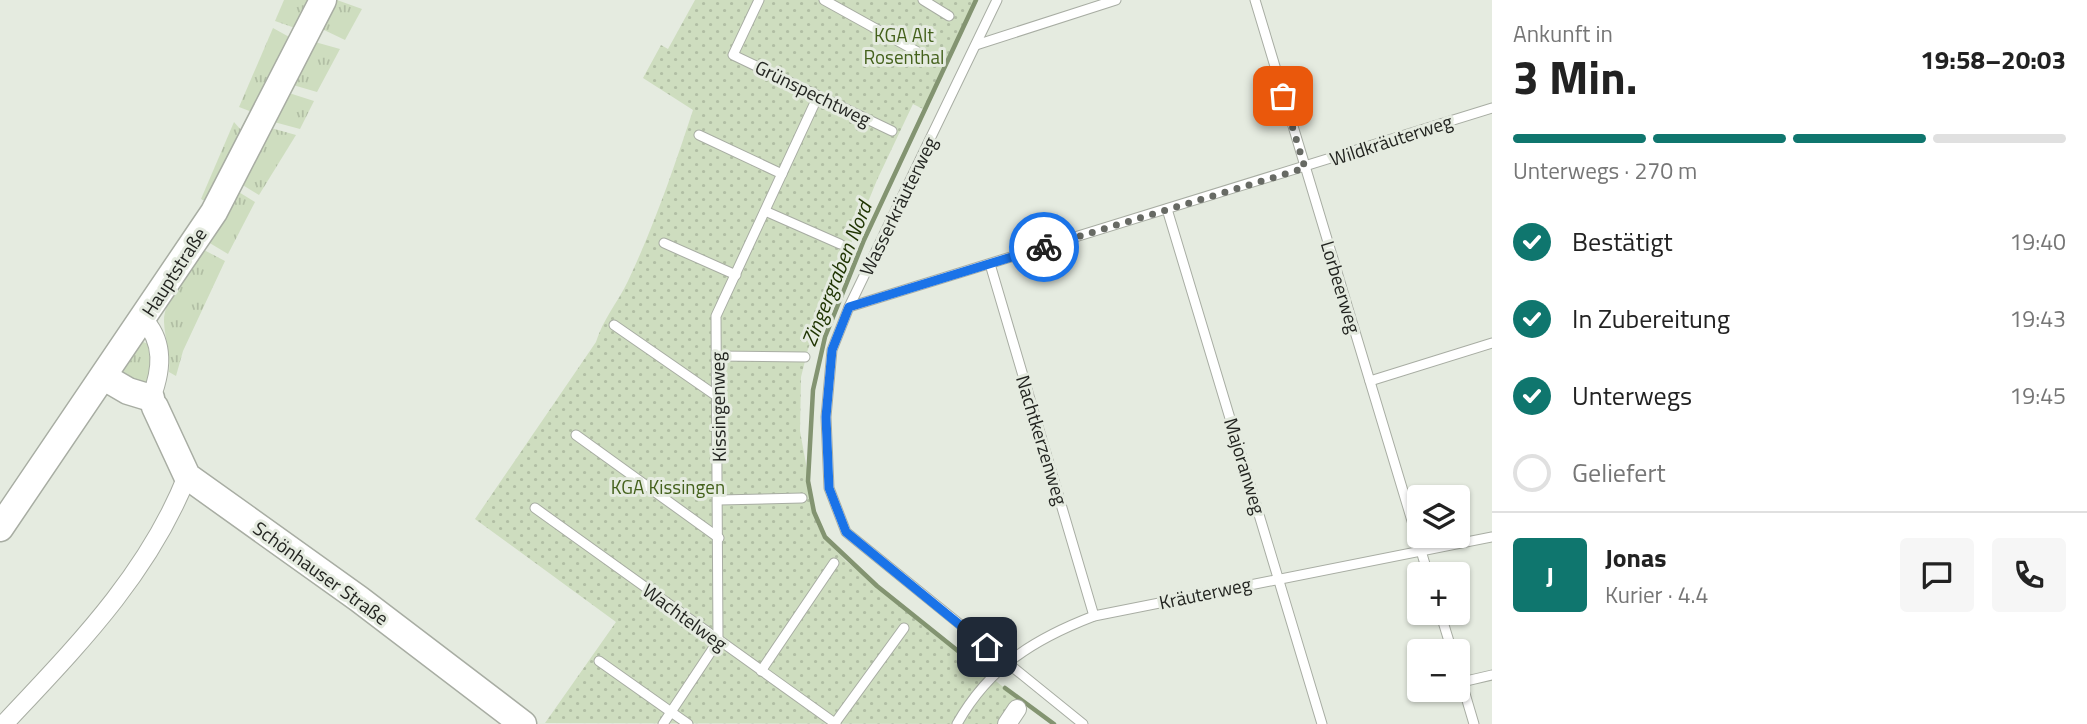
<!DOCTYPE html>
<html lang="de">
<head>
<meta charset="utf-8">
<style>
  :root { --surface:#fff; --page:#f6f6f6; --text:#222; --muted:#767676; --line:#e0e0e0; --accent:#0f766e }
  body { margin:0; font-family:"Titillium Web",sans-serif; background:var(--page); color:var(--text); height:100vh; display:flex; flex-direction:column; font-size:26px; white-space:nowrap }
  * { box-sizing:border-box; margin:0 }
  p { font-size:23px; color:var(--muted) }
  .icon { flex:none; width:38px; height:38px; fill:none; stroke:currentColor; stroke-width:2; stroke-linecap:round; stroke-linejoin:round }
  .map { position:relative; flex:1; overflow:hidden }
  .side { display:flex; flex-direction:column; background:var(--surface); width:595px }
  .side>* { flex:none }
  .buttons { position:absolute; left:1407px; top:485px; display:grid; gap:14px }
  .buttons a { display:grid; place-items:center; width:63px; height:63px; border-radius:7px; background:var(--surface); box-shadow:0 2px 5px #0004; font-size:35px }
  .pin { position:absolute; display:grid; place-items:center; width:60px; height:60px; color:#fff; margin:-30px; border-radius:14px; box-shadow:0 4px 10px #0006 }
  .courier { position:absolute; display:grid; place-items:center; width:70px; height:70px; margin:-35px; border:5px solid #1a73e8; border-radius:50%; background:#fff; color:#222; box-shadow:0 2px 9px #0007 }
  .head em { font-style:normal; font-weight:700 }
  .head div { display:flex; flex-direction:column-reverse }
  .head { display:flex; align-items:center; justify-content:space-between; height:119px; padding:0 21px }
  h1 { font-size:46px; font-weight:700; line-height:52px }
  .bar { display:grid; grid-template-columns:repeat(4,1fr); gap:10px 7px; align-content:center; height:84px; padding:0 21px }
  .bar i { height:9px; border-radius:5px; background:var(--line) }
  .bar .current { background:var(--accent) }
  .bar p { grid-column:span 4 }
  .line { display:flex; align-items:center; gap:18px; padding:0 21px; border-top:2px solid var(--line) }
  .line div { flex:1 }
  .round { display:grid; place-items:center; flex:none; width:74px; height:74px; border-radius:7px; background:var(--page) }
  ol { padding:0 21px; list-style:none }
  li { display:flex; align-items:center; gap:21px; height:77px }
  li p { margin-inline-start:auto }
  li .icon { padding:7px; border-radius:50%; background:var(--accent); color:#fff; stroke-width:4 }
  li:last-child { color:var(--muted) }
  li i { width:38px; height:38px; border:4px solid var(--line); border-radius:50% }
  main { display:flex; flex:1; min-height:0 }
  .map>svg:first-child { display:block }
  .grass { fill:url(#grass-tufts) }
  .park { fill:url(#park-dots) }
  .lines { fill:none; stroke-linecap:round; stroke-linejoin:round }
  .stream { stroke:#839471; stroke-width:4.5 }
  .lane-casing { stroke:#a8ada3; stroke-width:11 }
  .street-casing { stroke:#a8ada3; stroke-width:20 }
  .secondary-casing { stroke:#a8ada3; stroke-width:29 }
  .lane { stroke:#fff; stroke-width:9 }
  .street { stroke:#fff; stroke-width:18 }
  .secondary { stroke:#fff; stroke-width:26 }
  .done { stroke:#676a64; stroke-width:7; stroke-dasharray:0 12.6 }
  .route { stroke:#1a73e8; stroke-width:9 }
  .labels { text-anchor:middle; stroke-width:6; stroke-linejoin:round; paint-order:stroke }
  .park-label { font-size:19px; fill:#44611c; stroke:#e5ebe0 }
  .street-label { font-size:19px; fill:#232521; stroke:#e5ebe0 }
  .water-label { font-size:21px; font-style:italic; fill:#1e3300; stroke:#e5ebe0 }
</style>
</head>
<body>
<main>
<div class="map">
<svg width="1492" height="724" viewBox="0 0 1492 724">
  <defs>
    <pattern id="grass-tufts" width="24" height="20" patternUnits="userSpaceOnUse" patternTransform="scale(1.75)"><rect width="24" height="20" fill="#ceddbf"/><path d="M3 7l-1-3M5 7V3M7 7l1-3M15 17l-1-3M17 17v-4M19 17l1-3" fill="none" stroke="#b1bea4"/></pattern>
    <pattern id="park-dots" width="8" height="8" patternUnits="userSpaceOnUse" patternTransform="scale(1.75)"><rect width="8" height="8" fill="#ceddbf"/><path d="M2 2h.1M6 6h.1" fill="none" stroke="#b1bea4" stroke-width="1.8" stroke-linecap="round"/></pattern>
  </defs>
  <rect width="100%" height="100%" fill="#e5ebe0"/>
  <!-- grass -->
  <g class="grass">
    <path d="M 284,0 L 311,0 L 295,28 L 275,21 Z"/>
    <path d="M 337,0 L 362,9 L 345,40 L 322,29 Z"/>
    <path d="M 273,28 L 291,38 L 252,112 L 239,107 Z"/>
    <path d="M 315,42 L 340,49 L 317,92 L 293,85 Z"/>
    <path d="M 289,93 L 314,101 L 300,129 L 274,122 Z"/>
    <path d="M 234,122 L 241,130 L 207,201 L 201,199 Z"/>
    <path d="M 271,128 L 296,135 L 259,195 L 241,184 Z"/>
    <path d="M 237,191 L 255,202 L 228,254 L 208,242 Z"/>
    <path d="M 204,250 L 225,261 L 183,351 L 176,376 L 169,372 C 171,354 165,340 164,322 C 163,298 191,269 204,250 Z"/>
    <path d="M 141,341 L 148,344 L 153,376 L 150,386 L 121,374 L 121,366 Z"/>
  </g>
  <!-- park -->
  <path class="park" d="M 695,0 L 976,0 L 925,110 L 913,104 L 877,180 L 808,349 L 801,377 L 800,431 L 817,525 L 825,539 L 846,561 L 1017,698 L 1000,724 L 545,723 L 616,622 L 475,519 L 596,342 C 603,319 618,302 628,281 C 654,226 674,168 693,110 L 643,78 L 661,45 L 668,49 Z"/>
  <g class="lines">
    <!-- stream -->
    <g class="stream">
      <path d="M 976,0 L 864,240 L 825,337 L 813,390 L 808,481 L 814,512 L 825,537 L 877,586 L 983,671"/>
      <path d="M 1005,688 L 1054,724"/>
    </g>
    <defs>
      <g id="lane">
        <path d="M 759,0 L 733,55 L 892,131"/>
        <path d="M 824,0 L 925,56"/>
        <path d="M 923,0 L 949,16"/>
        <path d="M 997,0 L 849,307 L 832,350 L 826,417 L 829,488 L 846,532 L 1083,724"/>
        <path d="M 1255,0 L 1428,574"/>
        <path d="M 976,45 L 1116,0"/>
        <path d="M 699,135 L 782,174"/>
        <path d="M 1167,209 L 1322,724"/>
        <path d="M 765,211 L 840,244"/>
        <path d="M 664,243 L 736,275"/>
        <path d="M 990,264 L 1094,616"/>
        <path d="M 849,307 L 1492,108"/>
        <path d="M 614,325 L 718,397"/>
        <path d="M 718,356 L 805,357"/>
        <path d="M 1370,381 L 1492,343"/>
        <path d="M 576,435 L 719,538"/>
        <path d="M 719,500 L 802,498"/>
        <path d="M 535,508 L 836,724"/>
        <path d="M 1440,612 L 1452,651"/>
        <path d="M 599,661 L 688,724"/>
        <path d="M 1458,670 L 1474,724"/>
        <path d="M 761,671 L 834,563"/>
        <path d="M 1462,682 L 1492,675"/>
        <path d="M 835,723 L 904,628"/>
        <path d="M 663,724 L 718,641 L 716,316 L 818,96"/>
        <path d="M 957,724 C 989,667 1034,639 1094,616 L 1492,537"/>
      </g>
      <g id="street">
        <path d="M 143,319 C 165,342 162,370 151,398 L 154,406"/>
        <path d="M 4,724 C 75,648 148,575 187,476"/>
        <path d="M 1007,724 L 1017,709"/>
      </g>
      <g id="secondary">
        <path d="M 104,377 L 128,391 L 151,398"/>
        <path d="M 155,407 L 187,476 L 359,599 L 523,724"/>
        <path d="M 0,528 L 214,212 L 323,0"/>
      </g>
    </defs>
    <!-- lane casing -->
    <use href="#lane" class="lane-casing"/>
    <!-- street casing -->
    <use href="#street" class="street-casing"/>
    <!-- secondary casing -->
    <use href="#secondary" class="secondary-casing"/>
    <!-- lane -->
    <use href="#lane" class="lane"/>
    <!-- street -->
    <use href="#street" class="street"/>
    <!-- secondary -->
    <use href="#secondary" class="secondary"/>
  </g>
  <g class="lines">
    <!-- done -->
    <path class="done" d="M 1044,247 L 1305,168 L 1283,96"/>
    <!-- route -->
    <path class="route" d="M 987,647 L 846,532 L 829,488 L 826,417 L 832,350 L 849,307 L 1044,247"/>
  </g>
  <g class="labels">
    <!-- park labels -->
    <g class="park-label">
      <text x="904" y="42">KGA Alt<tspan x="904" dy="22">Rosenthal</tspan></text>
      <text x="668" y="494">KGA Kissingen</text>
    </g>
    <!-- street labels -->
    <g class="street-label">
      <text transform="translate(813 93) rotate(26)" y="7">Grünspechtweg</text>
      <text transform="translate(1391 140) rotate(-18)" y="7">Wildkräuterweg</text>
      <text transform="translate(898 206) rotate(-64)" y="7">Wasserkräuterweg</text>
      <text transform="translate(174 272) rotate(-57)" y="7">Hauptstraße</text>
      <text transform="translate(1341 287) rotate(73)" y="7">Lorbeerweg</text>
      <text transform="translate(718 407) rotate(-91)" y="7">Kissingenweg</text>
      <text transform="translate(1042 440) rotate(73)" y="7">Nachtkerzenweg</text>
      <text transform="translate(1245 466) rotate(73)" y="7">Majoranweg</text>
      <text transform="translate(321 573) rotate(36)" y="7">Schönhauser Straße</text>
      <text transform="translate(1205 593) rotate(-12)" y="7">Kräuterweg</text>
      <text transform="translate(685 617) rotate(36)" y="7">Wachtelweg</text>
    </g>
    <!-- water labels -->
    <g class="water-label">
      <text transform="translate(837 274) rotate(-68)" y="7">Zingergraben Nord</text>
    </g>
  </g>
</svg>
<div class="buttons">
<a><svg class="icon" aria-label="layers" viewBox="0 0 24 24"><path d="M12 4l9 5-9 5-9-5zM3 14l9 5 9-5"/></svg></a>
<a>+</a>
<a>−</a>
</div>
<div class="pin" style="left:1283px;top:96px;background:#ea580c"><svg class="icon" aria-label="bag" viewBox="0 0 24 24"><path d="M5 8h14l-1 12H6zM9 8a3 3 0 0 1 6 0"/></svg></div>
<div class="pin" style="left:987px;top:647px;background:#1f2937"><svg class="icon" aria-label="home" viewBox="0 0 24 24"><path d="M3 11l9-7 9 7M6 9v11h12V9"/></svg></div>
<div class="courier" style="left:1044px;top:247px"><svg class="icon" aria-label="bike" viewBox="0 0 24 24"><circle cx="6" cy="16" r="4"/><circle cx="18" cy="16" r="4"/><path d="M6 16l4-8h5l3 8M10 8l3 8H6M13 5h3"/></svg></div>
</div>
<section class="side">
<div class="head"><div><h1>3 Min.</h1><p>Ankunft in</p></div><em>19:58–20:03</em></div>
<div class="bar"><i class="current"></i><i class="current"></i><i class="current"></i><i></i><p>Unterwegs · 270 m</p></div>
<ol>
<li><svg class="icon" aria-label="check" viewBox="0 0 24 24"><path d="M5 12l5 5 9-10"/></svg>Bestätigt<p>19:40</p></li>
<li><svg class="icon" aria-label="check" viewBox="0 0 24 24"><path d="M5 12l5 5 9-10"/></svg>In Zubereitung<p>19:43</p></li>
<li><svg class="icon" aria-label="check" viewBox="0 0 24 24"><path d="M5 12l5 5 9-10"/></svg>Unterwegs<p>19:45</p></li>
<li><i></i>Geliefert</li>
</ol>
<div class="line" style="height:126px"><b class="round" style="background:var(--accent);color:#fff">J</b><div><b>Jonas</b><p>Kurier · 4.4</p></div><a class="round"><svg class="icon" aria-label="chat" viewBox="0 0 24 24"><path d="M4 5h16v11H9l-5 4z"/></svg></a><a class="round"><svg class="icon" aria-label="phone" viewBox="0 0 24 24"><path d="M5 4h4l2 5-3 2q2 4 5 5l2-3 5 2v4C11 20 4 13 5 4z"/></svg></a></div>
</section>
</main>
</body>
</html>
